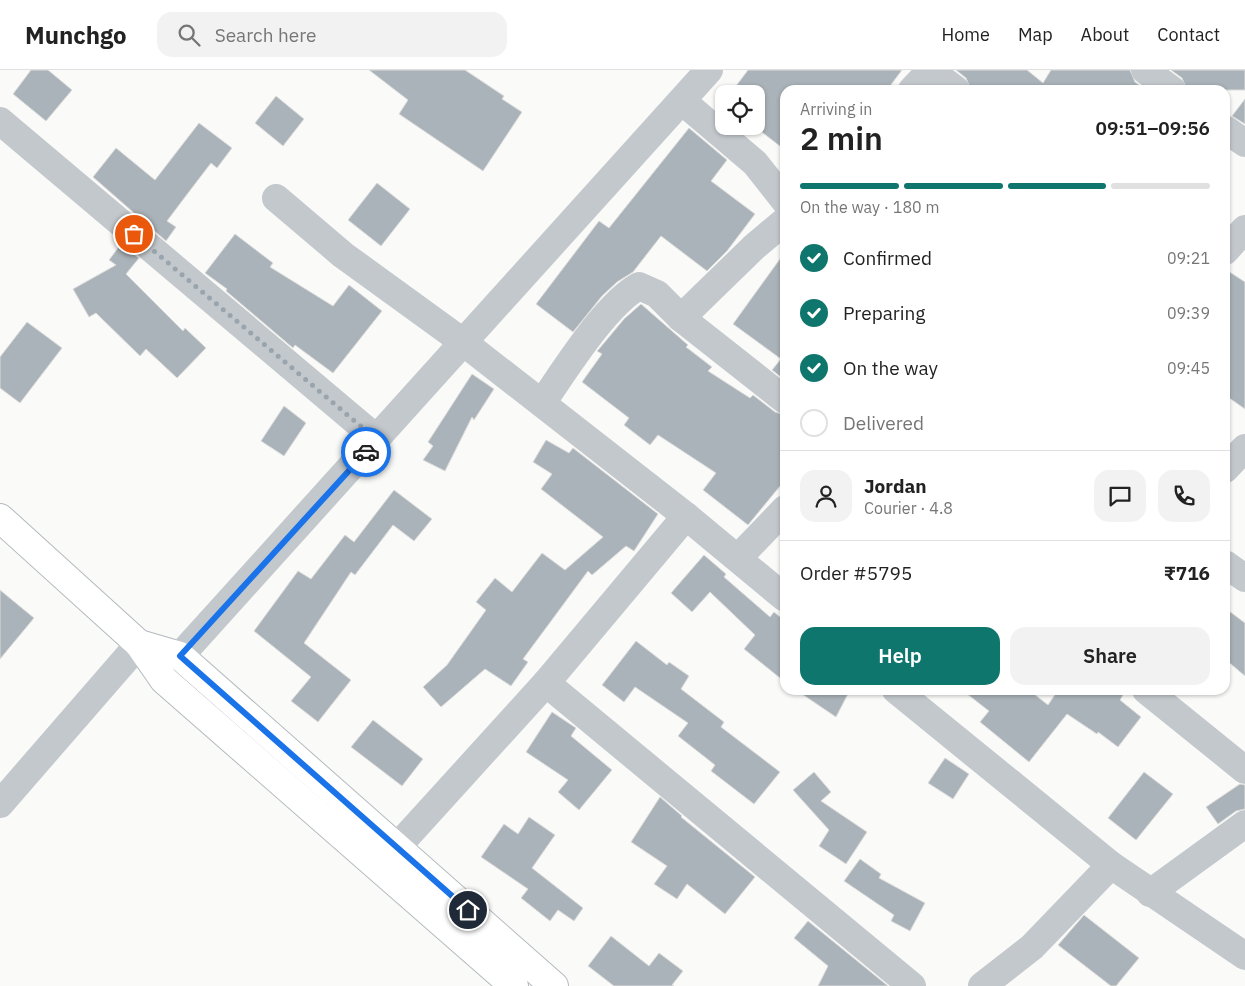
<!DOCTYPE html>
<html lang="en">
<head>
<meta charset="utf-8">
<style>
  :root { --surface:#fff; --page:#f2f2f2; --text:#222; --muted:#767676; --line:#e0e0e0; --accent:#0f766e }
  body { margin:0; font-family:"IBM Plex Sans",sans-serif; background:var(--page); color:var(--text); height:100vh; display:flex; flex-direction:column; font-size:19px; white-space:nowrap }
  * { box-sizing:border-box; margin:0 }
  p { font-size:16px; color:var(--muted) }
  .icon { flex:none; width:28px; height:28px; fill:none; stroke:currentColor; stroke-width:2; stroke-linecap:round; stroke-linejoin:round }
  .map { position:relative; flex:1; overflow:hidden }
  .details { position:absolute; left:780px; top:15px; width:450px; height:610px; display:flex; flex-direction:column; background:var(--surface); border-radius:15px; box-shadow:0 1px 4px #0004 }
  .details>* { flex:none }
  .fabs { position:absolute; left:715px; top:15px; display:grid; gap:10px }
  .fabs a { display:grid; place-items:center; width:50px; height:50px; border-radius:10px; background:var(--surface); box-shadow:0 1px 4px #0004; font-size:25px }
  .pin { position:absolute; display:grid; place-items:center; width:42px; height:42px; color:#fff; margin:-21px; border:2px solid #fff; border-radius:50%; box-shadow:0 1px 5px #0007 }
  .courier { position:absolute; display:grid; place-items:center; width:50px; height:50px; margin:-25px; border:4px solid #1a73e8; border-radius:50%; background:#fff; color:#222; box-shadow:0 1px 6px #0007 }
  .headline em { font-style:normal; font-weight:600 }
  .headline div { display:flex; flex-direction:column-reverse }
  .headline { display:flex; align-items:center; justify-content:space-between; height:85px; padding:0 20px }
  h1 { font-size:32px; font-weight:600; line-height:38px }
  .bar { display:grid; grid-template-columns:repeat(4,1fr); gap:8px 5px; align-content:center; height:60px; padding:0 20px }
  .bar i { height:6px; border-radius:4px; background:var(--line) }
  .bar .current { background:var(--accent) }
  .bar p { grid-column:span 4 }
  .line { display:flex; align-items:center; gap:12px; padding:0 20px; border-top:1px solid var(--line) }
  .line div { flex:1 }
  .round { display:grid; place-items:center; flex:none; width:52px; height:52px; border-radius:15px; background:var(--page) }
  ol { padding:0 20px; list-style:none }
  li { display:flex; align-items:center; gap:15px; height:55px }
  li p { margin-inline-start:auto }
  li .icon { padding:5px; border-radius:50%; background:var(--accent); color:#fff; stroke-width:4 }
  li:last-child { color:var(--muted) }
  li i { width:28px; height:28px; border:2px solid var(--line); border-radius:50% }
  .primary-button { display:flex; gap:10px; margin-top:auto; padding:10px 20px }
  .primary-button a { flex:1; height:58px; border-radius:15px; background:var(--accent); color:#fff; font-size:20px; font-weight:600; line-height:58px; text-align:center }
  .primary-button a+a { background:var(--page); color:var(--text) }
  header { display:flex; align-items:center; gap:30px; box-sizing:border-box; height:70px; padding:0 25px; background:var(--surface); border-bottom:1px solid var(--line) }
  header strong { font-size:24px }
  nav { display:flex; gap:28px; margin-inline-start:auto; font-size:18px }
  .search { width:350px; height:45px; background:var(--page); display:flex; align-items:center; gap:12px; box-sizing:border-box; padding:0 18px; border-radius:15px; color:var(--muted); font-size:19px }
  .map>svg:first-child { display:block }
  .building { fill:#aab3b9; stroke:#dcdcda }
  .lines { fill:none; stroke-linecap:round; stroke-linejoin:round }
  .secondary-casing { stroke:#b3babf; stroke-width:30 }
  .street { stroke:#c3c8cc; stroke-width:28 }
  .secondary { stroke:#fff; stroke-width:28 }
  .done { stroke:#99a4ac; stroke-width:5; stroke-dasharray:0 9 }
  .route { stroke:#1a73e8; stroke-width:6 }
</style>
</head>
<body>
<header>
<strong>Munchgo</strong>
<div class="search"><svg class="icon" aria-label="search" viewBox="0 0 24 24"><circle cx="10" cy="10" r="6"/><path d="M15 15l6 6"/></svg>Search here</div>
<nav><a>Home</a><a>Map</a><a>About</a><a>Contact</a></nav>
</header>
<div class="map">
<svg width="1245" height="916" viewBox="0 0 1245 916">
  <rect width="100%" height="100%" fill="#fafaf8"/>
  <!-- building -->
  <g class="building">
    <path d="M 31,0 L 48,0 L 72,20 L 46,51 L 13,24 Z"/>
    <path d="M 369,0 L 465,0 L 504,26 L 502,29 L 522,42 L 483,101 L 399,44 L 408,30 Z"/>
    <path d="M 748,0 L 902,0 L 887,20 L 785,20 L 785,80 L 754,56 L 756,56 L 756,24 L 730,24 Z"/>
    <path d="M 956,0 L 1027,0 L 1043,13 L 1051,0 L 1130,0 L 1135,12 L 1146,20 L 971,20 L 966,8 Z"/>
    <path d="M 1171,0 L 1245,0 L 1245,20 L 1187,20 L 1182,8 Z"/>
    <path d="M 276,26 L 304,49 L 283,76 L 255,53 Z"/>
    <path d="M 1245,29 L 1245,54 L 1232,46 Z"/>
    <path d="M 199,53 L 232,78 L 217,98 L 211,93 L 185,127 L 167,151 L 176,157 L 166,171 L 93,107 L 116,78 L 155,110 Z"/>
    <path d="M 689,58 L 727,90 L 711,111 L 755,144 L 727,181 L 707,201 L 661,166 L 633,202 L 617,212 L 602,226 L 573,262 L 536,234 L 599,151 L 609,158 Z"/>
    <path d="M 377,113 L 410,139 L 381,176 L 348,150 Z"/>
    <path d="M 235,164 L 273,193 L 270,197 L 333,236 L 349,215 L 382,241 L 333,303 L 295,275 L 293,278 L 226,221 L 227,219 L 205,203 Z"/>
    <path d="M 121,174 L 139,188 L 126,204 L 183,261 L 185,258 L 206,278 L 177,308 L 146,279 L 140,286 L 96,243 L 89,247 L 73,219 L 116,195 L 109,190 Z"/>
    <path d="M 785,182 L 785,310 L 772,300 L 781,289 L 733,254 Z"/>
    <path d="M 1225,199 L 1245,212 L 1245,339 L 1225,325 Z"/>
    <path d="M 641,234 L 688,275 L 686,277 L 712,297 L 708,301 L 750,328 L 753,325 L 775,342 L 785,345 L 785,410 L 748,455 L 703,420 L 716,403 L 658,365 L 650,375 L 624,355 L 629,348 L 582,312 L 602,284 L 597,281 L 599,279 L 624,249 Z"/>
    <path d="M 27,252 L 62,278 L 20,333 L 0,318 L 0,287 Z"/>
    <path d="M 472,304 L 494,319 L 474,350 L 472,347 L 445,401 L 423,390 L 433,376 L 428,372 Z"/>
    <path d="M 284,336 L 306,353 L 284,386 L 261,371 Z"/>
    <path d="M 546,370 L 569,383 L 573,378 L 658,444 L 634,481 L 626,476 L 592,505 L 588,501 L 523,589 L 528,592 L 511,616 L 485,599 L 441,637 L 423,617 L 447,595 L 486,540 L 476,532 L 495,508 L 512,522 L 542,483 L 565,500 L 603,467 L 541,419 L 552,404 L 533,392 Z"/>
    <path d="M 394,420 L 432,449 L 414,471 L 393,455 L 355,505 L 351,502 L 304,573 L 351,610 L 318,652 L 291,631 L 311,607 L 254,561 L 298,501 L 311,509 L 345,465 L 354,472 Z"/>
    <path d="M 704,485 L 726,504 L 724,507 L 770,547 L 774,542 L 785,551 L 785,612 L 744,579 L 755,565 L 710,522 L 692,542 L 671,523 Z"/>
    <path d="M 0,520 L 34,548 L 0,589 Z"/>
    <path d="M 1225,538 L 1245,553 L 1245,606 L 1225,589 Z"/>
    <path d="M 636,571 L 667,595 L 669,592 L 689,606 L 681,619 L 724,652 L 721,657 L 780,702 L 754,734 L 711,701 L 715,695 L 678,666 L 688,653 L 635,617 L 624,632 L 602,615 Z"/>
    <path d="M 796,620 L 850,620 L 836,647 Z"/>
    <path d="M 962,620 L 1029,620 L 1048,635 L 1058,620 L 1126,620 L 1120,630 L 1141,647 L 1118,677 L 1098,662 L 1097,664 L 1067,644 L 1029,692 L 980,652 L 989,641 Z"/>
    <path d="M 552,642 L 576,658 L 571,666 L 612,700 L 579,740 L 558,722 L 568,710 L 526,682 Z"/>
    <path d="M 373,650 L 423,689 L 402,716 L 351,677 Z"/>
    <path d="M 945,688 L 969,704 L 953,729 L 928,713 Z"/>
    <path d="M 814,702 L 831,722 L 821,731 L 867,762 L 846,794 L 819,776 L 829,760 L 793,720 Z"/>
    <path d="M 1144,702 L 1173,724 L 1136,770 L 1108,748 Z"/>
    <path d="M 1240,714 L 1245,715 L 1245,739 L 1236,741 L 1218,754 L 1206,737 Z"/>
    <path d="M 660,727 L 682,746 L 681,747 L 755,807 L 725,844 L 687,814 L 677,829 L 654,814 L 667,796 L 631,772 Z"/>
    <path d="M 529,747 L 555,765 L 532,798 L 583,838 L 574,851 L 558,840 L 550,851 L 521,828 L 528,819 L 481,787 L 504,754 L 518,764 Z"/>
    <path d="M 860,789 L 881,804 L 879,808 L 925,833 L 910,861 L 891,851 L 894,845 L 844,811 Z"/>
    <path d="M 1084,845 L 1139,888 L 1116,916 L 1111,916 L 1058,875 Z"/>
    <path d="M 808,851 L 888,916 L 818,916 L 828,896 L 794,868 Z"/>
    <path d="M 611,866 L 649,896 L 659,883 L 683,901 L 672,915 L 674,916 L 614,916 L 588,896 Z"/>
  </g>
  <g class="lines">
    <defs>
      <g id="secondary">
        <path d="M 0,448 L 139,574 L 180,586 L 554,916"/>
        <path d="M 139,574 L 164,610 L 514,916"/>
      </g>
    </defs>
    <!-- secondary casing -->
    <use href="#secondary" class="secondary-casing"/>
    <!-- street -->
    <g class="street">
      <path d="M 1145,0 L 1172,20"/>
      <path d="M 931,1 L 956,20"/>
      <path d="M 912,20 L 931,0"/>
      <path d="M 682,31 L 755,93 L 785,131"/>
      <path d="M 0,51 L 377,369"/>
      <path d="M 1225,59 L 1245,73"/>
      <path d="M 276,128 L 343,185 L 463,272 L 686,446 L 785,528"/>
      <path d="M 1225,181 L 1245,159"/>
      <path d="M 681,248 L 785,330"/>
      <path d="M 542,333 C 565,300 605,235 639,216 L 657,224 L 681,248 L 754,177 L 785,151"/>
      <path d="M 1225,399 L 1245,378"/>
      <path d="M 738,488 L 785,439"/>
      <path d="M 1225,494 L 1245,508"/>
      <path d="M 180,586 L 709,0"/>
      <path d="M 546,613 L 912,916"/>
      <path d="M 896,620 L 1111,795 L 1245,886"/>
      <path d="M 1146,620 L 1245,700"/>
      <path d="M 0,734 L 139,574"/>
      <path d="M 397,777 L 546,613 L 686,446"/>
      <path d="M 1150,823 L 1245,754"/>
      <path d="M 982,916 L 1032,877 L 1111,795"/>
    </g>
    <!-- secondary -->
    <use href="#secondary" class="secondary"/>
  </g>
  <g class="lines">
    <!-- done -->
    <path class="done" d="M 134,164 L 377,370 L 366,382"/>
    <!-- route -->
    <path class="route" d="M 366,382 L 180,586 L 468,840"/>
  </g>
</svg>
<div class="fabs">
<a><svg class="icon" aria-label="locate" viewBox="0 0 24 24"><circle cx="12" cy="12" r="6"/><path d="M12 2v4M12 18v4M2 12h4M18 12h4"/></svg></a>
</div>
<div class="pin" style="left:134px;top:164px;background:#ea580c"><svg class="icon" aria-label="bag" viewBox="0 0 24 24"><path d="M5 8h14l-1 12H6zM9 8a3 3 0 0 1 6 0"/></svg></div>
<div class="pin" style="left:468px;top:840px;background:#1f2937"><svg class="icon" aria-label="home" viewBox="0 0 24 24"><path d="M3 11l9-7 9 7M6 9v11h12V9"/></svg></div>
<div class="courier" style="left:366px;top:382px"><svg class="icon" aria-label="car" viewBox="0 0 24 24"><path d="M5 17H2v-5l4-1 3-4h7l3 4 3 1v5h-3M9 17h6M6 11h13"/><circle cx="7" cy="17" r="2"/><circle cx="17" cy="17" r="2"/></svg></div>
<section class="details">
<div class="headline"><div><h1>2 min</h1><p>Arriving in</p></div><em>09:51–09:56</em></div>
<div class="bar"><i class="current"></i><i class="current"></i><i class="current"></i><i></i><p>On the way · 180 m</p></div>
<ol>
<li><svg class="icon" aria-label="check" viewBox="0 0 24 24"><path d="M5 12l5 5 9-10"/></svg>Confirmed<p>09:21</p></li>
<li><svg class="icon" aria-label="check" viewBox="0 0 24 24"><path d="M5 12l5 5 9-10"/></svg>Preparing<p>09:39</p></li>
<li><svg class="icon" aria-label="check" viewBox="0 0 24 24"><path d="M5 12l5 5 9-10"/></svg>On the way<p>09:45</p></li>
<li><i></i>Delivered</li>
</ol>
<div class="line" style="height:90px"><a class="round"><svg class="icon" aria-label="person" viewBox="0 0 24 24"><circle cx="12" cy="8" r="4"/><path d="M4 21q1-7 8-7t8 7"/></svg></a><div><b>Jordan</b><p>Courier · 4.8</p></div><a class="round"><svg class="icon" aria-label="chat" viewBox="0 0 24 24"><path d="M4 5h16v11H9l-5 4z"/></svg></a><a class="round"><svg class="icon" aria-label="phone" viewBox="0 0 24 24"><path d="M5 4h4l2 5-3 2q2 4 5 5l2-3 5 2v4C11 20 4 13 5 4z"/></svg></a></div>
<div class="line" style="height:65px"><div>Order #5795</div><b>₹716</b></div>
<div class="primary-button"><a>Help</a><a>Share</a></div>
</section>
</div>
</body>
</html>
